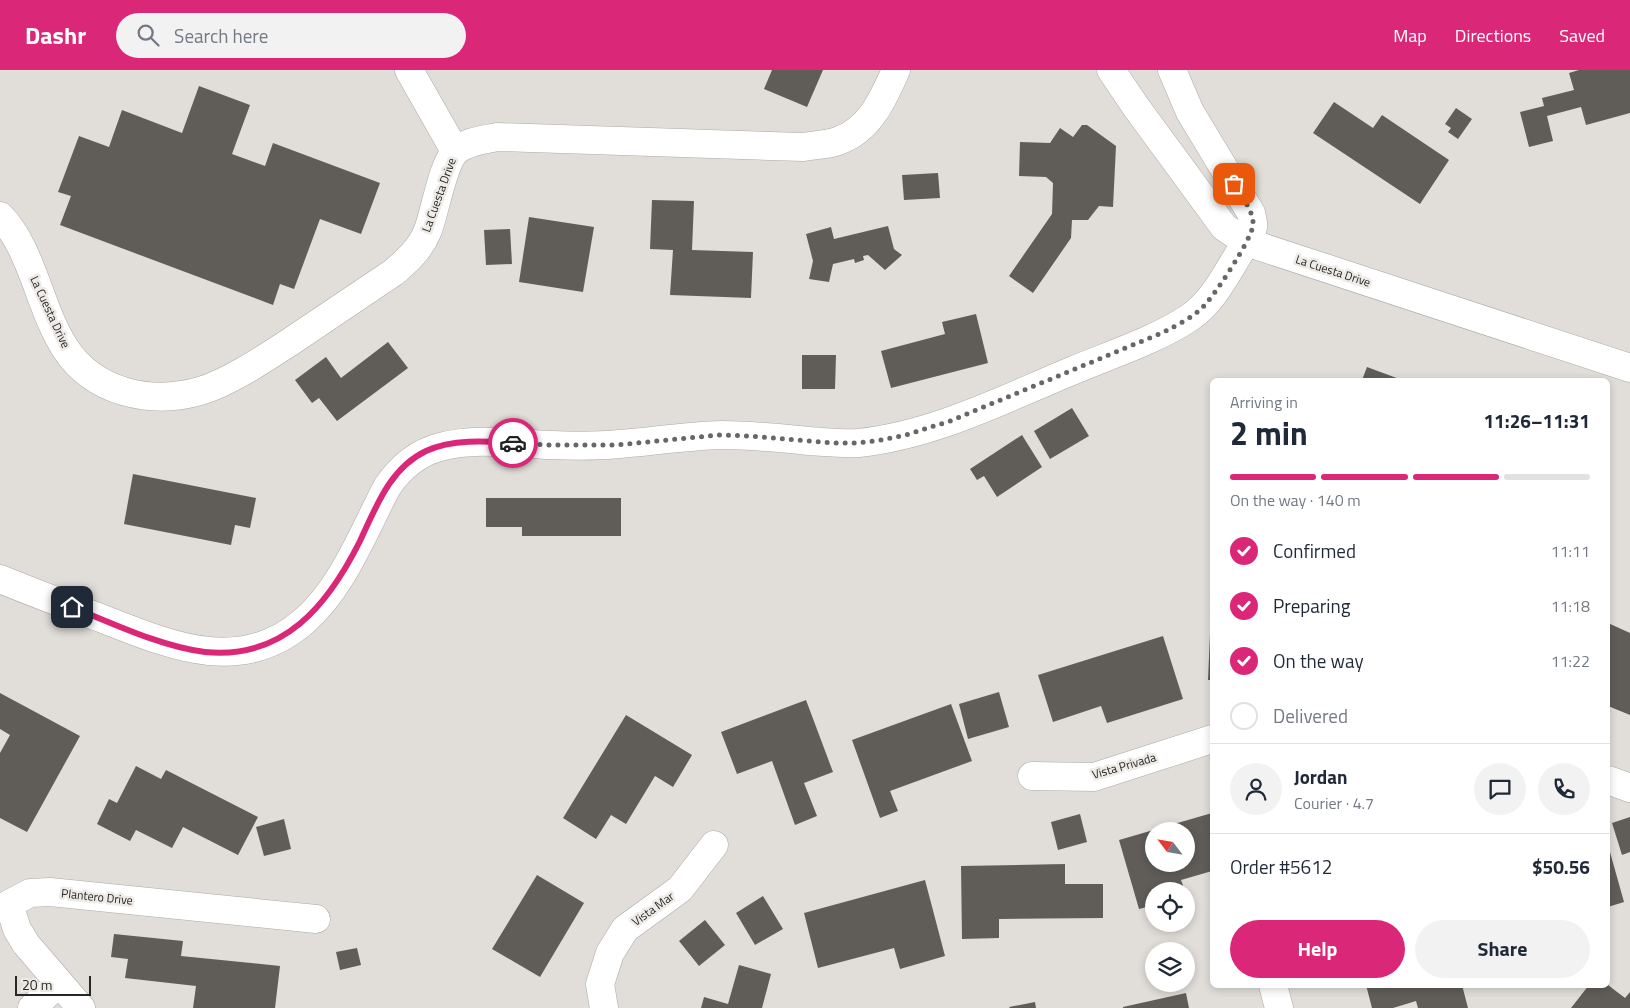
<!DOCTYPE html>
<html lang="en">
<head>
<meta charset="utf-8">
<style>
  :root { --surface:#fff; --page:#f2f2f3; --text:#1f2937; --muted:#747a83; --line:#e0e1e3; --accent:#db2777 }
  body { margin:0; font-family:"Titillium Web",sans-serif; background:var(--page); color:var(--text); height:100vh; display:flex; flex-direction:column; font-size:19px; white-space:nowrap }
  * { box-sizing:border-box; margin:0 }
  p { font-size:16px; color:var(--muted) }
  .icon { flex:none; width:28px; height:28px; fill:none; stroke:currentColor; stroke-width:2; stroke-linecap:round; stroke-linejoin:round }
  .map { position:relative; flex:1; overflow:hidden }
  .sheet { position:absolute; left:1210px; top:308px; width:400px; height:610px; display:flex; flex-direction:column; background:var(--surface); border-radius:8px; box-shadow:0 2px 8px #0003 }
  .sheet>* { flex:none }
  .needle { width:32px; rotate:301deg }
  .controls { position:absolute; left:1145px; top:752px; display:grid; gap:10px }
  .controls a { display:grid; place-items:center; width:50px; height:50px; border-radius:50%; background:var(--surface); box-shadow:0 2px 8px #0003; font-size:25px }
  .scale { position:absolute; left:15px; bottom:12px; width:76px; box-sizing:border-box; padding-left:5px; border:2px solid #282725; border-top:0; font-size:14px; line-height:18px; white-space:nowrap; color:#282725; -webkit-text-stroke:4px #eeebe7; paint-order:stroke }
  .pin { position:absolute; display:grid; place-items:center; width:42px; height:42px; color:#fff; margin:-21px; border-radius:10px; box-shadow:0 2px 8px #0006 }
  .courier { position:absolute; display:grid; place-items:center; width:50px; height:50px; margin:-25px; border:4px solid #db2777; border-radius:50%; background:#fff; color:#222; box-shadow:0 1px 6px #0007 }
  .summary em { font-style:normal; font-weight:700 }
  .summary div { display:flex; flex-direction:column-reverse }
  .summary { display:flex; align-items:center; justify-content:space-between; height:85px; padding:0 20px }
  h1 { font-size:32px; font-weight:700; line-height:38px }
  .bar { display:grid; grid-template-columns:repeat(4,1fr); gap:8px 5px; align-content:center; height:60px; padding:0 20px }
  .bar i { height:6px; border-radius:4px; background:var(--line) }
  .bar .selected { background:var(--accent) }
  .bar p { grid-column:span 4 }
  .line { display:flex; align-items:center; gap:12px; padding:0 20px; border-top:1px solid var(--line) }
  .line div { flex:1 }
  .round { display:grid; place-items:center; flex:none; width:52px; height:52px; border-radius:26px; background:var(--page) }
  ol { padding:0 20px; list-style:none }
  li { display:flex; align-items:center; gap:15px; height:55px }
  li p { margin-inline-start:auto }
  li .icon { padding:5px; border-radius:50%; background:var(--accent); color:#fff; stroke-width:4 }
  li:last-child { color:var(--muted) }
  li i { width:28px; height:28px; border:2px solid var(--line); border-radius:50% }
  .primary-button { display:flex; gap:10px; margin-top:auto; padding:10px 20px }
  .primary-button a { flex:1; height:58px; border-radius:30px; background:var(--accent); color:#fff; font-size:20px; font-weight:700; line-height:58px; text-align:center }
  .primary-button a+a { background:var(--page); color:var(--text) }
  header { display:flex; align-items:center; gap:30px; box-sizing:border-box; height:70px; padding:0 25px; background:var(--accent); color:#fff }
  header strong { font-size:24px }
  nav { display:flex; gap:28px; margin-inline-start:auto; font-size:18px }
  .search { width:350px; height:45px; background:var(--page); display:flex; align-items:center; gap:12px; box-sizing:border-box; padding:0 18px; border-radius:28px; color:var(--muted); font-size:19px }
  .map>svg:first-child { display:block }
  .building { fill:#605d59; fill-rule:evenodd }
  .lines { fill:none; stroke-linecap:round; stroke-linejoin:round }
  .street-casing { stroke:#adaaa6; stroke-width:29 }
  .street { stroke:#fff; stroke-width:28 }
  .done { stroke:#696764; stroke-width:5; stroke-dasharray:0 9 }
  .route { stroke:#db2777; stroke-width:6 }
  .labels { text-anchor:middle; stroke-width:5; stroke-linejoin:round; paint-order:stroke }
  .street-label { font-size:12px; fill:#282725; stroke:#eeebe7 }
</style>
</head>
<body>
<header>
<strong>Dashr</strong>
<div class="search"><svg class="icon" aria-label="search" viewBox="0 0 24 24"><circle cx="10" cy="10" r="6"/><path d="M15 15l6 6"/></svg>Search here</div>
<nav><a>Map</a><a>Directions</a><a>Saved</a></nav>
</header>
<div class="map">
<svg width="1630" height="938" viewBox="0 0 1630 938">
  <rect width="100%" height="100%" fill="#e1ded9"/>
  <!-- building -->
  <g class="building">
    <path d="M 772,0 L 823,0 L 807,37 L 764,19 Z"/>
    <path d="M 1579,0 L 1630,0 L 1630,43 L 1586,55 L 1581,37 L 1547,46 L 1553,71 L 1529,77 L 1520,42 L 1544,36 L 1542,28 L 1574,20 L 1569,3 Z"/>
    <path d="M 199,16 L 250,35 L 232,84 L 265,96 L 273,73 L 380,113 L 361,164 L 320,149 L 294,219 L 280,214 L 273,235 L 60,155 L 71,126 L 58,122 L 79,66 L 109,77 L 122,40 L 182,63 Z"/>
    <path d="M 1334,32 L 1373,58 L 1382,45 L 1449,90 L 1420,134 L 1313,63 Z"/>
    <path d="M 1456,38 L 1472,49 L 1458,69 L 1448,62 L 1451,58 L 1445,54 Z"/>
    <path d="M 1082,55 L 1087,55 L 1116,76 L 1113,137 L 1099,136 L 1088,150 L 1072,150 L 1071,168 L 1033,223 L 1009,206 L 1052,144 L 1053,113 L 1046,107 L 1019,106 L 1020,72 L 1050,73 L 1060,58 L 1073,67 Z"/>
    <path d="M 938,103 L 940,128 L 904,130 L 902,105 Z"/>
    <path d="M 652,130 L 694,131 L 692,180 L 753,182 L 751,228 L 670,225 L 673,180 L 650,179 Z"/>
    <path d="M 529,147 L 594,157 L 583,222 L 519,212 Z"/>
    <path d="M 888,156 L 894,179 L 902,185 L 885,200 L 868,185 L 863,186 L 864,190 L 855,193 L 854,189 L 833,194 L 829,212 L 809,209 L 813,191 L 806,164 L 831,157 L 834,169 Z"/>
    <path d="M 510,159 L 512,194 L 486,195 L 484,160 Z"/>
    <path d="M 976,244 L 988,293 L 891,318 L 881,281 L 945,264 L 942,252 Z"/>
    <path d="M 388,272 L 408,298 L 337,351 L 319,328 L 312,333 L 295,310 L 326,287 L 341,308 Z"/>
    <path d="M 802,285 L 836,285 L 835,319 L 802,319 Z"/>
    <path d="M 1367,297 L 1402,310 L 1362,310 Z"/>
    <path d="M 1072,338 L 1089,366 L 1050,389 L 1034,361 Z"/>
    <path d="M 1022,365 L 1042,397 L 997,427 L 984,406 L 977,410 L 970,399 Z"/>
    <path d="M 133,404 L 256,428 L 250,458 L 235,455 L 231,475 L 124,454 Z"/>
    <path d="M 486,428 L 621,428 L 621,466 L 522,466 L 522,457 L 486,457 Z"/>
    <path d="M 1211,542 L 1212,542 L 1212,610 L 1208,610 Z"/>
    <path d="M 1608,553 L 1630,563 L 1630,645 L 1608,636 Z"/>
    <path d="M 1163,566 L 1183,629 L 1107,653 L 1101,636 L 1053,652 L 1038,605 Z"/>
    <path d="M 999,622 L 1009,657 L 968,669 L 959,634 Z"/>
    <path d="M 0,623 L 80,666 L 27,762 L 0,748 L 0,683 L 10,665 L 0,659 Z"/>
    <path d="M 806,630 L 833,702 L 804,713 L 817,746 L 795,755 L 772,691 L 737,704 L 721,662 Z"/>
    <path d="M 951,634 L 972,691 L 890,721 L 898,741 L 880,748 L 852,670 Z"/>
    <path d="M 626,645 L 692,685 L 673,717 L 655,706 L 626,754 L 611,745 L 596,769 L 563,748 Z"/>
    <path d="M 136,696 L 161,709 L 166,700 L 258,747 L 238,785 L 183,757 L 172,778 L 136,760 L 130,771 L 97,754 L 109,729 L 117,733 Z"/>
    <path d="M 1212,743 L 1212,801 L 1181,810 L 1185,821 L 1154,821 L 1154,835 L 1139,839 L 1119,770 ZM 1154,761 L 1186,761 L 1186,794 L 1154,794 Z"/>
    <path d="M 1080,744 L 1087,772 L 1058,780 L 1051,752 Z"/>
    <path d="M 1630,747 L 1630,782 L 1622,785 L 1612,753 Z"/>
    <path d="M 284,749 L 291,779 L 264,786 L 256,757 Z"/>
    <path d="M 1608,775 L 1624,832 L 1608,837 Z"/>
    <path d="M 1065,794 L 1065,814 L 1103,814 L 1103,848 L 999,849 L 999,868 L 962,869 L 961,796 Z"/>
    <path d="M 537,805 L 584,833 L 540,907 L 492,879 Z"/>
    <path d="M 925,810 L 945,886 L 900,899 L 894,878 L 818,898 L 804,843 Z"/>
    <path d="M 763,826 L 783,859 L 755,875 L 736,843 Z"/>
    <path d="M 705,850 L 725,875 L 699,896 L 679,871 Z"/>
    <path d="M 114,864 L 183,871 L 181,886 L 280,896 L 275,938 L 193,938 L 196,916 L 125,908 L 128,889 L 111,887 Z"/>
    <path d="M 357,878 L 361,895 L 340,900 L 336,882 Z"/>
    <path d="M 739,895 L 771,904 L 762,938 L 701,938 L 704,927 L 728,934 Z"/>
    <path d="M 1366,915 L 1462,915 L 1468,938 L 1418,938 L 1416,931 L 1393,938 L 1372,938 Z"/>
    <path d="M 1589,915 L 1608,915 L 1625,928 L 1630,922 L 1630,938 L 1571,938 Z"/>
    <path d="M 1186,923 L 1189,938 L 1123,938 L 1123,937 Z"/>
    <path d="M 1035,932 L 1036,938 L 1010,938 L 1009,937 Z"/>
  </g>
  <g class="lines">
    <defs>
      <g id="street">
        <path d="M 409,0 L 455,81"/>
        <path d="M 1111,0 L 1136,37 L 1224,157 L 1246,172 L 1630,298"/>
        <path d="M 0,146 C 32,178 40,240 65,278 C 94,323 151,335 200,321 C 230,312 267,287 293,270 C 327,247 360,225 394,202 C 408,190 421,178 428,160 C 435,142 443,91 457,80 C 468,71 483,70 497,67 L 803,77 C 814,75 827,75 838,71 C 870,60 883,29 896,0"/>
        <path d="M 0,509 C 34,523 69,536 103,549 C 170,575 240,606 303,552 C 342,519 364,461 387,417 C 400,398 417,383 440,377 C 477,367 515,374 552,375 C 574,376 598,376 620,374 C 654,371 688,366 722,365 C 751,365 780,368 809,371 C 825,372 842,374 858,373 C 934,365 1004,329 1074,300 C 1110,285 1156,270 1189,248 C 1211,233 1223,210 1237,187 C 1242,178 1251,168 1253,157 C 1254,153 1252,147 1251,143 L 1190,42 L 1172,0"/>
        <path d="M 1032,706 L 1094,707 L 1212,669"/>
        <path d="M 1608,710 L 1630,718"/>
        <path d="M 1273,915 L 1279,938"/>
        <path d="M 32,938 L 59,913"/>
        <path d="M 81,938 L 26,874 L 17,859 L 9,834 L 30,823 L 50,822 L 316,849"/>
        <path d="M 604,938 L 600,914 L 610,883 L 625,859 L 680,819 L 714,775"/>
      </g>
    </defs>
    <!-- street casing -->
    <use href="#street" class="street-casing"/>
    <!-- street -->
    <use href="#street" class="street"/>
  </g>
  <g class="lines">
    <!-- done -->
    <path class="done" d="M 513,373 L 551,375 L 616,375 L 719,365 L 750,366 L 832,373 L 854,373 L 876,371 L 906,365 L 950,351 L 1164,262 C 1177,255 1192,248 1203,237 C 1214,226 1252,169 1253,155 C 1254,141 1241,126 1234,114"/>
    <!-- route -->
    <path class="route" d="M 72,537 C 112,553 162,577 205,582 C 284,590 328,535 360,471 C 376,437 390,398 426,381 C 452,369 485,371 513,373"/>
  </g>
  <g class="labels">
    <!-- street labels -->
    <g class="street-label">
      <text transform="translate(439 125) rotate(-70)" y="4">La Cuesta Drive</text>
      <text transform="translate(1333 201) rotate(18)" y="4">La Cuesta Drive</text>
      <text transform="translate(50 242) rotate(65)" y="4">La Cuesta Drive</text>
      <text transform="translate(1124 696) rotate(-16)" y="4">Vista Privada</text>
      <text transform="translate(97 827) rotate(6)" y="4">Plantero Drive</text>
      <text transform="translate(653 839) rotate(-36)" y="4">Vista Mar</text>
    </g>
  </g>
</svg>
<div class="controls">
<a><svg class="needle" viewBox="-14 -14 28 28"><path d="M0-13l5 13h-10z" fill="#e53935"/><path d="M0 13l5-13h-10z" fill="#747a83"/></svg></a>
<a><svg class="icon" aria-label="locate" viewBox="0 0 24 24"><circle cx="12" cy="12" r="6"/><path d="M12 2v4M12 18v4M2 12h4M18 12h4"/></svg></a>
<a><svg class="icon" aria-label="layers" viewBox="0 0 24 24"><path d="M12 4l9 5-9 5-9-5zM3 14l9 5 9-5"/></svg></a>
</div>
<div class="scale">20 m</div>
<div class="pin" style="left:1234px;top:114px;background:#ea580c"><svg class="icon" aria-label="bag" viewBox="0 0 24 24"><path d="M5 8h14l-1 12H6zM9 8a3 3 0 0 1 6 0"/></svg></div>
<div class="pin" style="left:72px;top:537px;background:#1f2937"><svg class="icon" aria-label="home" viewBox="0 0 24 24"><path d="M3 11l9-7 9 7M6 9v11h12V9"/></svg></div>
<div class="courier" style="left:513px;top:373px"><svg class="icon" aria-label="car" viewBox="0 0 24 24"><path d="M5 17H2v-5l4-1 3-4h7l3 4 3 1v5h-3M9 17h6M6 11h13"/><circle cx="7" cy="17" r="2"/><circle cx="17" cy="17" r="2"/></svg></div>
<section class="sheet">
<div class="summary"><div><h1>2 min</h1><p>Arriving in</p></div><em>11:26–11:31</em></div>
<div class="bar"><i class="selected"></i><i class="selected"></i><i class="selected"></i><i></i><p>On the way · 140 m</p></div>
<ol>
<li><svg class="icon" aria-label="check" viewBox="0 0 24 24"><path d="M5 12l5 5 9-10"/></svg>Confirmed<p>11:11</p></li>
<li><svg class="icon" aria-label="check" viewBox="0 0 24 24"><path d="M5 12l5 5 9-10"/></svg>Preparing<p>11:18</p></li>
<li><svg class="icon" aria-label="check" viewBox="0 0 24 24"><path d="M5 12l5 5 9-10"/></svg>On the way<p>11:22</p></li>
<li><i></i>Delivered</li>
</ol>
<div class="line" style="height:90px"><a class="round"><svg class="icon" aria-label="person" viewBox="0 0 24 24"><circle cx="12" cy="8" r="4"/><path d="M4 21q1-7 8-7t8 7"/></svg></a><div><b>Jordan</b><p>Courier · 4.7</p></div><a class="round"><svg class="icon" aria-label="chat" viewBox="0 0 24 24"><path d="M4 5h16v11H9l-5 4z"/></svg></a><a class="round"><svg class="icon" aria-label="phone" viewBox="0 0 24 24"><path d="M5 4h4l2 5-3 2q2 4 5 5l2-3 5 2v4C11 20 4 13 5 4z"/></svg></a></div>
<div class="line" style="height:65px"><div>Order #5612</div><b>$50.56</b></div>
<div class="primary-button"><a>Help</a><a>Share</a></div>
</section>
</div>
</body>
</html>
